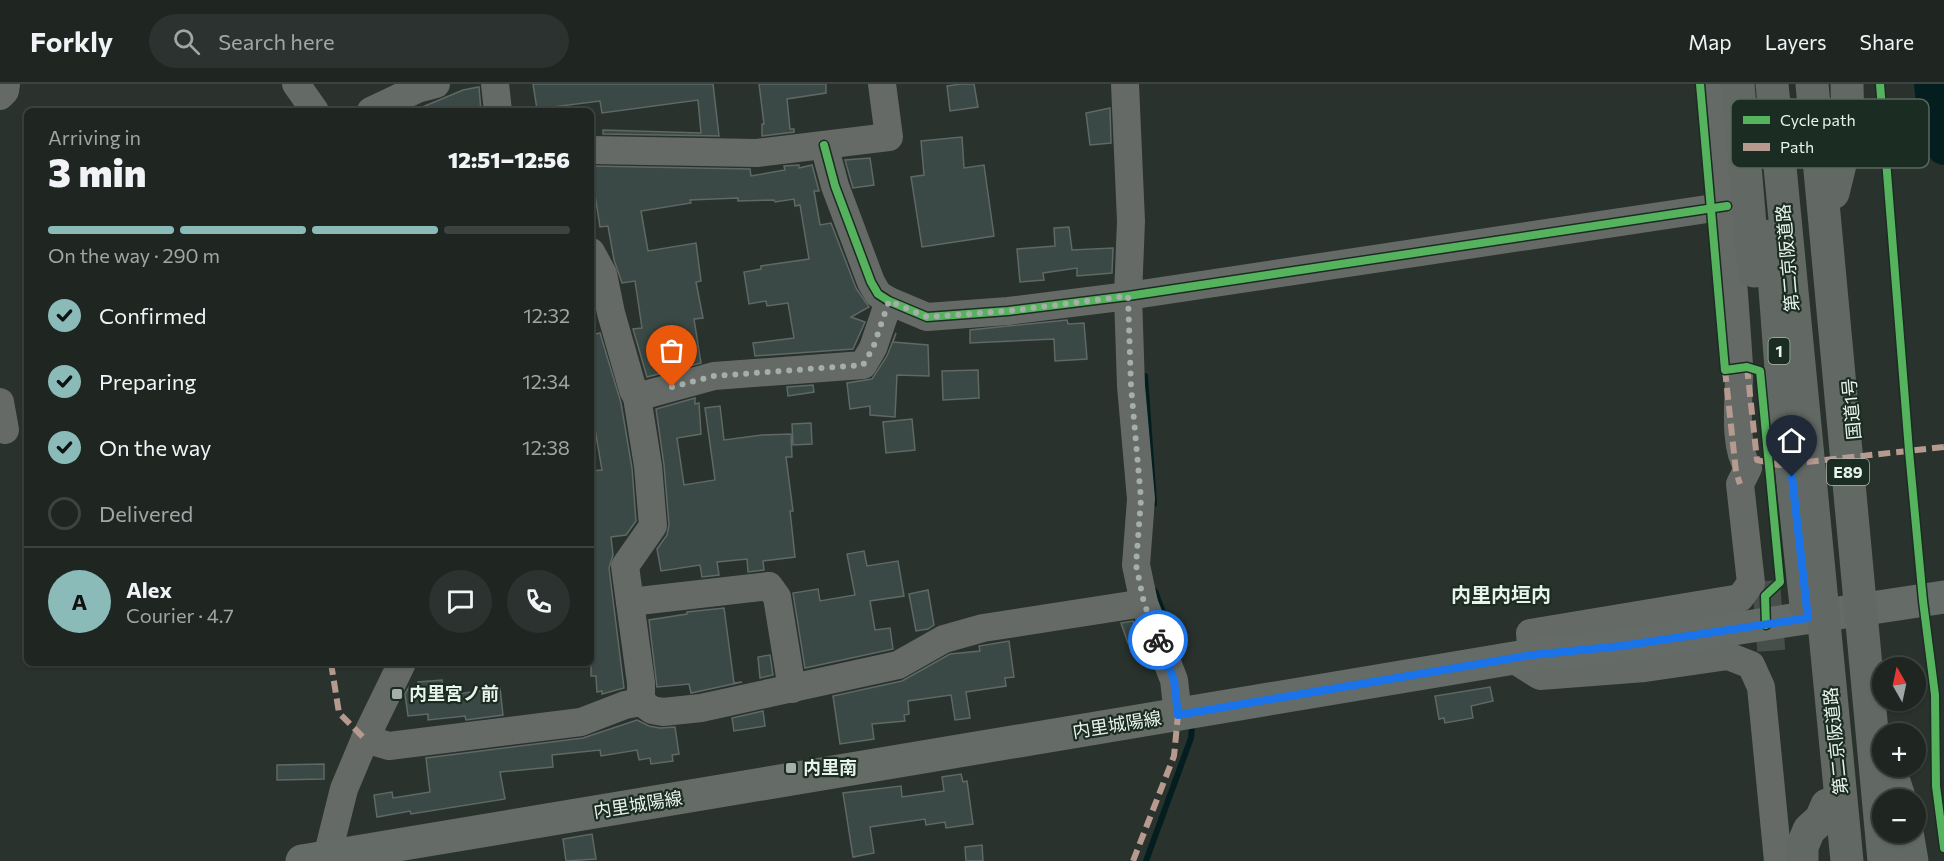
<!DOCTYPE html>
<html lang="en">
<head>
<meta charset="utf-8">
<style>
  :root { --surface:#1f2622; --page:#2c322f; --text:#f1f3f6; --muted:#a1a5a5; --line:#3c4340; --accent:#8bbbb9 }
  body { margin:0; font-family:Commissioner,"Noto Sans JP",sans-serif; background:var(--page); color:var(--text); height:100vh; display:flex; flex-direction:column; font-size:22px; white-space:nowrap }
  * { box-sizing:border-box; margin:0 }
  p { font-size:20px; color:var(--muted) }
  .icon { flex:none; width:33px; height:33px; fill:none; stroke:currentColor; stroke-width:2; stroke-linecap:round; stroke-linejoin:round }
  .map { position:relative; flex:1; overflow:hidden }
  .sheet { position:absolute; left:24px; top:24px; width:570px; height:558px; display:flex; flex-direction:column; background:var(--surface); border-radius:9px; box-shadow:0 2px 4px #0004,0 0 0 2px var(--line) }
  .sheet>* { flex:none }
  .needle { width:39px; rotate:351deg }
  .fabs { position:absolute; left:1872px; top:573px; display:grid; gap:12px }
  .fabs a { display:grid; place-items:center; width:54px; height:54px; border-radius:50%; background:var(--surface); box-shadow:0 2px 4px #0004,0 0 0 2px var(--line); font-size:30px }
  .pin { position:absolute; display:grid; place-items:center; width:51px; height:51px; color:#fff; margin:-62px -26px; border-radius:50% 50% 50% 0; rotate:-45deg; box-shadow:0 0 6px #0007 }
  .pin .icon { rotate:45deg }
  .courier { position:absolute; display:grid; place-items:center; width:60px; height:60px; margin:-30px; border:4px solid #1a73e8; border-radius:50%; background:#fff; color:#222; box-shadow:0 2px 8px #0007 }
  .summary em { font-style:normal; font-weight:800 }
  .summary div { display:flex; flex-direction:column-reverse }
  .summary { display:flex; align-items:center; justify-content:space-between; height:102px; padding:0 24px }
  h1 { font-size:39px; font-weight:800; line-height:45px }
  .bar { display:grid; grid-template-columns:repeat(4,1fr); gap:9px 6px; align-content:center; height:72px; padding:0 24px }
  .bar i { height:8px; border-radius:4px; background:var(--line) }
  .bar .selected { background:var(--accent) }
  .bar p { grid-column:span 4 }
  .line { display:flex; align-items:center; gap:15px; padding:0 24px; border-top:2px solid var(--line) }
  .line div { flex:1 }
  .round { display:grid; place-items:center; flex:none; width:63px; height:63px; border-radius:32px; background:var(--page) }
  ol { padding:0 24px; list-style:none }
  li { display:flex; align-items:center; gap:18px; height:66px }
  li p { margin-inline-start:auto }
  li .icon { padding:6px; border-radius:50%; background:var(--accent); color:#111; stroke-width:4 }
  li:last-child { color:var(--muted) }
  li i { width:33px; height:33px; border:3px solid var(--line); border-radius:50% }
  header { display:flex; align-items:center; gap:36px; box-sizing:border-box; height:84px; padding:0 30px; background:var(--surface); border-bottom:2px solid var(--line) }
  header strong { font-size:28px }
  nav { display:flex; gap:33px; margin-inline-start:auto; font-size:21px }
  .search { width:420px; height:54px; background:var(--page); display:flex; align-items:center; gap:15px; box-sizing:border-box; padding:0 21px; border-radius:33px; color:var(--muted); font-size:22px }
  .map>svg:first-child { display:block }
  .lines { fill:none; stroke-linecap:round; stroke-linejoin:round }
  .stream { stroke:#041e1f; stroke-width:6 }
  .river { stroke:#041e1f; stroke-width:34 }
  .building { fill:#3a4945; stroke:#5f6865; stroke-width:1.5 }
  .minor-tunnel { stroke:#464f4a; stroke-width:28; stroke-dasharray:28 14; stroke-linecap:butt }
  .minor { stroke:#666a67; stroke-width:28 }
  .major { stroke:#656b67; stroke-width:33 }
  .highway { stroke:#626864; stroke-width:33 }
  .highway-bridge { stroke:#626864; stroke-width:33 }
  .quiet { stroke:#b69a8f; stroke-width:6; stroke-dasharray:12 6; stroke-linecap:butt }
  .cycleway-casing { stroke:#1b2c22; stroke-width:11 }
  .cycleway { stroke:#56b35d; stroke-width:8 }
  .done { stroke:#a5afa9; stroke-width:6; stroke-dasharray:0 10.8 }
  .route { stroke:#1a73e8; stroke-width:8 }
  .poi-dot { fill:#a5afa9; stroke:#1b2c22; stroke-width:2 }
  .labels { text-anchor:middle; stroke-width:4.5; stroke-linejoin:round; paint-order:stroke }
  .shield { fill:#1b2c22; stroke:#aab7af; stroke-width:1.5 }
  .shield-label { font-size:16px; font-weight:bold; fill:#e8f3ec }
  .street-label { font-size:18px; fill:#e8f3ec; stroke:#1b2c22 }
  .poi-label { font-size:18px; font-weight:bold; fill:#e8f3ec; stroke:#1b2c22; text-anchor:start }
  .neighbourhood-label { font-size:20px; font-weight:bold; fill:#e8f3ec; stroke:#1b2c22 }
  .key { fill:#1b2c22; stroke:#58685f; stroke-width:1.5 }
  .key-label { font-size:16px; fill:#e8f3ec }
</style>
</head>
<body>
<header>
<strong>Forkly</strong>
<div class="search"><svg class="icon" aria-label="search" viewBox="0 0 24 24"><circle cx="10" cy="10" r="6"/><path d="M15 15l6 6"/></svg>Search here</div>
<nav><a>Map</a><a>Layers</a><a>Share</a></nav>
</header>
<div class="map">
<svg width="1944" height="777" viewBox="0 0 1944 777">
  <rect width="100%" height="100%" fill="#29322d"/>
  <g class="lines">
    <!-- stream -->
    <g class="stream">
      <path d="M 1145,292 L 1154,420"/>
      <path d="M 1155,507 L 1163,528"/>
      <path d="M 1146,777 L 1191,654 L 1192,643"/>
    </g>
    <!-- river -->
    <path class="river" d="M 1931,0 L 1934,27 L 1944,64"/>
  </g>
  <!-- building -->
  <g class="building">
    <path d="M 533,0 L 713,0 L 719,52 L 603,50 L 603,46 L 701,49 L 698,16 L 602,29 L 600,17 L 537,25 Z"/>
    <path d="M 759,0 L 826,0 L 826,9 L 787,15 L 790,45 L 794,45 L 794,48 L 762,52 L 762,40 L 764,40 Z"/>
    <path d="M 961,0 L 974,0 L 978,23 L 950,27 L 947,2 Z"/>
    <path d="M 479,3 L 481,27 L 413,27 L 463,6 Z"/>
    <path d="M 1110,24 L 1111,59 L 1090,61 L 1086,29 Z"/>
    <path d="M 962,53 L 964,84 L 984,81 L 994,152 L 922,163 L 911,93 L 924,91 L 921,57 Z"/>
    <path d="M 870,74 L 874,101 L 853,104 L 845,76 Z"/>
    <path d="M 799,81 L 799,84 L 812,81 L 819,107 L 814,107 L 820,141 L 831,139 L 856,204 L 869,223 L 851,233 L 865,238 L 853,265 L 755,272 L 753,259 L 794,254 L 788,219 L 767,222 L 766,217 L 749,220 L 744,188 L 761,185 L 761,182 L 809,175 L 800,121 L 795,122 L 794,115 L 775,118 L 774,116 L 738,117 L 738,114 L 690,116 L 691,119 L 641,127 L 648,167 L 696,159 L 701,197 L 696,198 L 703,234 L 694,235 L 701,279 L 647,293 L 633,245 L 642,244 L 635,197 L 622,199 L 614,176 L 608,142 L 600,143 L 595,111 L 591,112 L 591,82 L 750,85 L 751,92 L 785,86 L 784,82 Z"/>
    <path d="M 1069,143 L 1072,166 L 1113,164 L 1112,189 L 1077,192 L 1077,184 L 1043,189 L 1044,196 L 1020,198 L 1017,165 L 1055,162 L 1054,144 Z"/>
    <path d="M 1067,236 L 1068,240 L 1084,239 L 1087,275 L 1055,277 L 1054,255 L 970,259 L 970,246 Z"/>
    <path d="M 600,249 L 621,319 L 632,384 L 636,437 L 626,451 L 611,453 L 613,471 L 609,484 L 624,604 L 602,610 L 602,607 L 597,608 L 596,592 L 591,592 L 591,387 L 602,386 L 591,322 L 591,251 Z"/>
    <path d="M 896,249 L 893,258 L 928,261 L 929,292 L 897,291 L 895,333 L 870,331 L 870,322 L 850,325 L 847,299 L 872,295 L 887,272 Z"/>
    <path d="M 978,286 L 979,314 L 943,316 L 942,287 Z"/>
    <path d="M 813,301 L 814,308 L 788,312 L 787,303 Z"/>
    <path d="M 695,314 L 695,320 L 699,319 L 701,350 L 677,354 L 684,401 L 715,396 L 705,324 L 720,322 L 724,356 L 762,351 L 791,350 L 792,373 L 786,373 L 793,427 L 790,427 L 795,473 L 763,477 L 764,486 L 748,488 L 747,475 L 717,478 L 719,491 L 702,493 L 700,481 L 661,487 L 657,465 L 667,451 L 669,441 L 664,381 L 656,325 Z"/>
    <path d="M 912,335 L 915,366 L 886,369 L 883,338 Z"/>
    <path d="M 811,339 L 812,360 L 793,361 L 792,340 Z"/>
    <path d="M 864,467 L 867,482 L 898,477 L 904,512 L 870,517 L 875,546 L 890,544 L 893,565 L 805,584 L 793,509 L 818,505 L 820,517 L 855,511 L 847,470 Z"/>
    <path d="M 928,506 L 934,541 L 928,545 L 916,547 L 909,510 Z"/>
    <path d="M 724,524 L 734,599 L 742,598 L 691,609 L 689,600 L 657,603 L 649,536 L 687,530 L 687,528 Z"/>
    <path d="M 1133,537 L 1140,554 L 1128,559 L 1121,539 Z"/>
    <path d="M 1009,557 L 1014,593 L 1005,594 L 1006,602 L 966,608 L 970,634 L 955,636 L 951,611 L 908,617 L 909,630 L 904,631 L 905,637 L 872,640 L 874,655 L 840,660 L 833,612 L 902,597 L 950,570 L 980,567 L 979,562 Z"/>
    <path d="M 770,571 L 773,591 L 760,594 L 758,573 Z"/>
    <path d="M 442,596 L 443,612 L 500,604 L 503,631 L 466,636 L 465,632 L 428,636 L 428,630 L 408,632 L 405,610 L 409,603 L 418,602 L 418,598 Z"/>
    <path d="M 1490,603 L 1493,617 L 1471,622 L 1473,634 L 1445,639 L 1444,634 L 1439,635 L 1435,612 Z"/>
    <path d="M 763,627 L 765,642 L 734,647 L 732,634 Z"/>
    <path d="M 637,636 L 649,642 L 660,644 L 675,643 L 679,670 L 672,671 L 673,677 L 651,680 L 650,674 L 639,676 L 637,666 L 601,672 L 600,666 L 552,671 L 553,683 L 500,688 L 505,715 L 411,730 L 410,727 L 377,733 L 374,711 L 392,708 L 393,714 L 430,708 L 426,674 L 583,654 Z"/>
    <path d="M 324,680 L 324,695 L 277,696 L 277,681 Z"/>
    <path d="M 961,690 L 963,698 L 967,697 L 973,740 L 946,744 L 945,738 L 926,741 L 925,735 L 870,743 L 874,769 L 853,773 L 843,709 L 901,702 L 902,713 L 944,707 L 942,693 Z"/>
    <path d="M 592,750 L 596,775 L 566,777 L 563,755 Z"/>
    <path d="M 982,761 L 983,777 L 966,777 L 965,763 Z"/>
  </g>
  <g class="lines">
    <!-- minor-tunnel -->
    <path class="minor-tunnel" d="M 1766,497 L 1772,577"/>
    <!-- minor -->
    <g class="minor">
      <path d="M 296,0 L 315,27"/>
      <path d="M 495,0 L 498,27"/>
      <path d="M 1125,0 L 1131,137 L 1128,212 L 1131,302 L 1141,415 L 1136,481 L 1144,519 L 1174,596 L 1178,631"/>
      <path d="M 0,12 L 5,7 L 6,0"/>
      <path d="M 371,27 L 417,5 L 436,0"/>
      <path d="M 824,61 L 835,102 L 871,198 L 878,210 L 889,217 L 927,233 L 1008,227 L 1128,212 L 1727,122"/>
      <path d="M 591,66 L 757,69 L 889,53 L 882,0"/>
      <path d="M 591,168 L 603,190 L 611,229 L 633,306 L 637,313"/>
      <path d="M 0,318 L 5,346"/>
      <path d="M 630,518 L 769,502 L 777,513 L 792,605"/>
      <path d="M 1532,571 L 1530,549 L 1740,514 L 1751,499 L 1740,400 L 1748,384 C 1732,360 1740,311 1739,282 C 1733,188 1725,94 1717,0"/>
      <path d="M 1513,575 L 1540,592 L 1645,584 L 1728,572 L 1751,581 L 1761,603 L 1778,777"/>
      <path d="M 641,618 L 641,599 L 625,482 L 653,442 L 648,382 L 637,313 L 714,292 L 863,281 L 873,264 L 889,217"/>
      <path d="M 365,655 L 389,662 L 581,638 L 625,621 L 641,618 L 652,626 L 663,628 L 701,624 L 898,581 L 944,555 L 983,544 L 1144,519"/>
      <path d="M 327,773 L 344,705 L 365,655 L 402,579"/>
    </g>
    <!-- major -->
    <path class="major" d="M 302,777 L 1532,571 L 1621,562 L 1944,513"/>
    <!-- highway -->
    <g class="highway">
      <path d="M 1738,0 L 1754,187"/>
      <path d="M 1833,109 L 1848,48 L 1847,0"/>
      <path d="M 1771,152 L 1782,298 L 1806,522"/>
      <path d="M 1889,682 L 1900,716"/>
      <path d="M 1907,748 L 1912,777"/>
      <path d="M 1802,777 L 1802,763 L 1809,746 L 1821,735 L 1827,721"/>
    </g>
    <!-- highway-bridge -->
    <g class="highway-bridge">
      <path d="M 1772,0 L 1847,777"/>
      <path d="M 1812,0 L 1884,777"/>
    </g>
    <!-- quiet -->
    <g class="quiet">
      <path d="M 1747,283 L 1757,376 L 1779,381 L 1944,363"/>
      <path d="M 1725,286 L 1736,388 L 1740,400"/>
      <path d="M 331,579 L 339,629 L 365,655"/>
      <path d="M 1133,777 L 1174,672 L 1178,631"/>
    </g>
    <defs>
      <g id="cycleway">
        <path d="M 1700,0 L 1725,286 L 1747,283 L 1760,287 L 1780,498 L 1765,512 L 1766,541"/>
        <path d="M 1880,0 L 1909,367 L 1923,517 L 1935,611 L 1936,702 L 1944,764"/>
        <path d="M 824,61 L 835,102 L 871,198 L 878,210 L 889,217 L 927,233 L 1008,227 L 1128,212 L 1727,122"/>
      </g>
    </defs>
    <!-- cycleway casing -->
    <use href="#cycleway" class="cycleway-casing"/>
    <!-- cycleway -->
    <use href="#cycleway" class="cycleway"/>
  </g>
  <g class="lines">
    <!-- done -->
    <path class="done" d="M 672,303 L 714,292 L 863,281 L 873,264 L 889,217 L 927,233 L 1008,227 L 1128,212 L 1131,302 L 1141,415 L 1136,481 L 1144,519 L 1158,556"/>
    <!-- route -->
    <path class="route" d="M 1158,556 L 1174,596 L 1178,631 L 1532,571 L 1621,562 L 1808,534 L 1792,393"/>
  </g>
  <!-- markers -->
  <g class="poi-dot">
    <rect x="391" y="604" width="12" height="12" rx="3"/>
    <rect x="785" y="678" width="12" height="12" rx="3"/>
  </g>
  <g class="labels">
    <!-- shield labels -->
    <g class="shield">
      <rect x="1768.5" y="254" width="21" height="26" rx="4.5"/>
      <rect x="1827" y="375" width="42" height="26" rx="4.5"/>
    </g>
    <g class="shield-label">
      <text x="1779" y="273">1</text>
      <text x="1848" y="394">E89</text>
    </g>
    <!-- street labels -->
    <g class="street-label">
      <text transform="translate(1788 174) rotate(-95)" y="6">第二京阪道路</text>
      <text transform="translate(1852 325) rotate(-95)" y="6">国道1号</text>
      <text transform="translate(1117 641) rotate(-9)" y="6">内里城陽線</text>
      <text transform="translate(1836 657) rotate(-96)" y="6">第二京阪道路</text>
      <text transform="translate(638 721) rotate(-9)" y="6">内里城陽線</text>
    </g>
    <!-- poi labels -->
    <g class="poi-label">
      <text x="409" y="616">内里宮ノ前</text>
      <text x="803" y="690">内里南</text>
    </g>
    <!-- neighbourhood labels -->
    <g class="neighbourhood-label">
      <text x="1501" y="518">内里内垣内</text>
    </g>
  </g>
  <!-- legend -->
  <rect x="1731" y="15" width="198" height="69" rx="9" class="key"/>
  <rect x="1743" y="32" width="27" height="8" fill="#56b35d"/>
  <rect x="1743" y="59" width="27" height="8" fill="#b69a8f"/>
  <g class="key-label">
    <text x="1780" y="42">Cycle path</text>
    <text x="1780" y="69">Path</text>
  </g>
</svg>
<div class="fabs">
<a><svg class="needle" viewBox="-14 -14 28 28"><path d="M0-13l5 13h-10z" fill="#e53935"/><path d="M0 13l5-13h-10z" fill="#a1a5a5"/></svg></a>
<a>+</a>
<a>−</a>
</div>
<div class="pin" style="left:672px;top:303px;background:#ea580c"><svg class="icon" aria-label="bag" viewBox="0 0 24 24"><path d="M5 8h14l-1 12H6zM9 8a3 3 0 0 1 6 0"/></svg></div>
<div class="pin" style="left:1792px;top:393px;background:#1f2937"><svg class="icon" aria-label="home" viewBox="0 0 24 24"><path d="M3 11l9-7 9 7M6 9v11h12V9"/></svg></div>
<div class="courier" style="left:1158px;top:556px"><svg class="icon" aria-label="bike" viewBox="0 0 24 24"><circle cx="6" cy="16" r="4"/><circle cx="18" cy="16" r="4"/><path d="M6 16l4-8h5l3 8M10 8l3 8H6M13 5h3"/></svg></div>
<section class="sheet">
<div class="summary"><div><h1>3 min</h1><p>Arriving in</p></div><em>12:51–12:56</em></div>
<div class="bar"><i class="selected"></i><i class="selected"></i><i class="selected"></i><i></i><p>On the way · 290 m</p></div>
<ol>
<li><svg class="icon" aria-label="check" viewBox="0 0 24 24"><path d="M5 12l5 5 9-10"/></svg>Confirmed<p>12:32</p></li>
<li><svg class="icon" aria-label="check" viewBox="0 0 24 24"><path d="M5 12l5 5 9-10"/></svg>Preparing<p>12:34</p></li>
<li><svg class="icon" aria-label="check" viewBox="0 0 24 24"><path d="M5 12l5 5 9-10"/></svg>On the way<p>12:38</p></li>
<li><i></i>Delivered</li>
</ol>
<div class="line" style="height:108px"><b class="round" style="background:var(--accent);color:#111">A</b><div><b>Alex</b><p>Courier · 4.7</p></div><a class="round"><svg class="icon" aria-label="chat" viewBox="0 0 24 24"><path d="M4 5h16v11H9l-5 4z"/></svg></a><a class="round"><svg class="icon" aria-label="phone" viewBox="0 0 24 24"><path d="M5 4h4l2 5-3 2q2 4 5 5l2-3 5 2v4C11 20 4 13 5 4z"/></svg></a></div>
</section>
</div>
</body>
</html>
